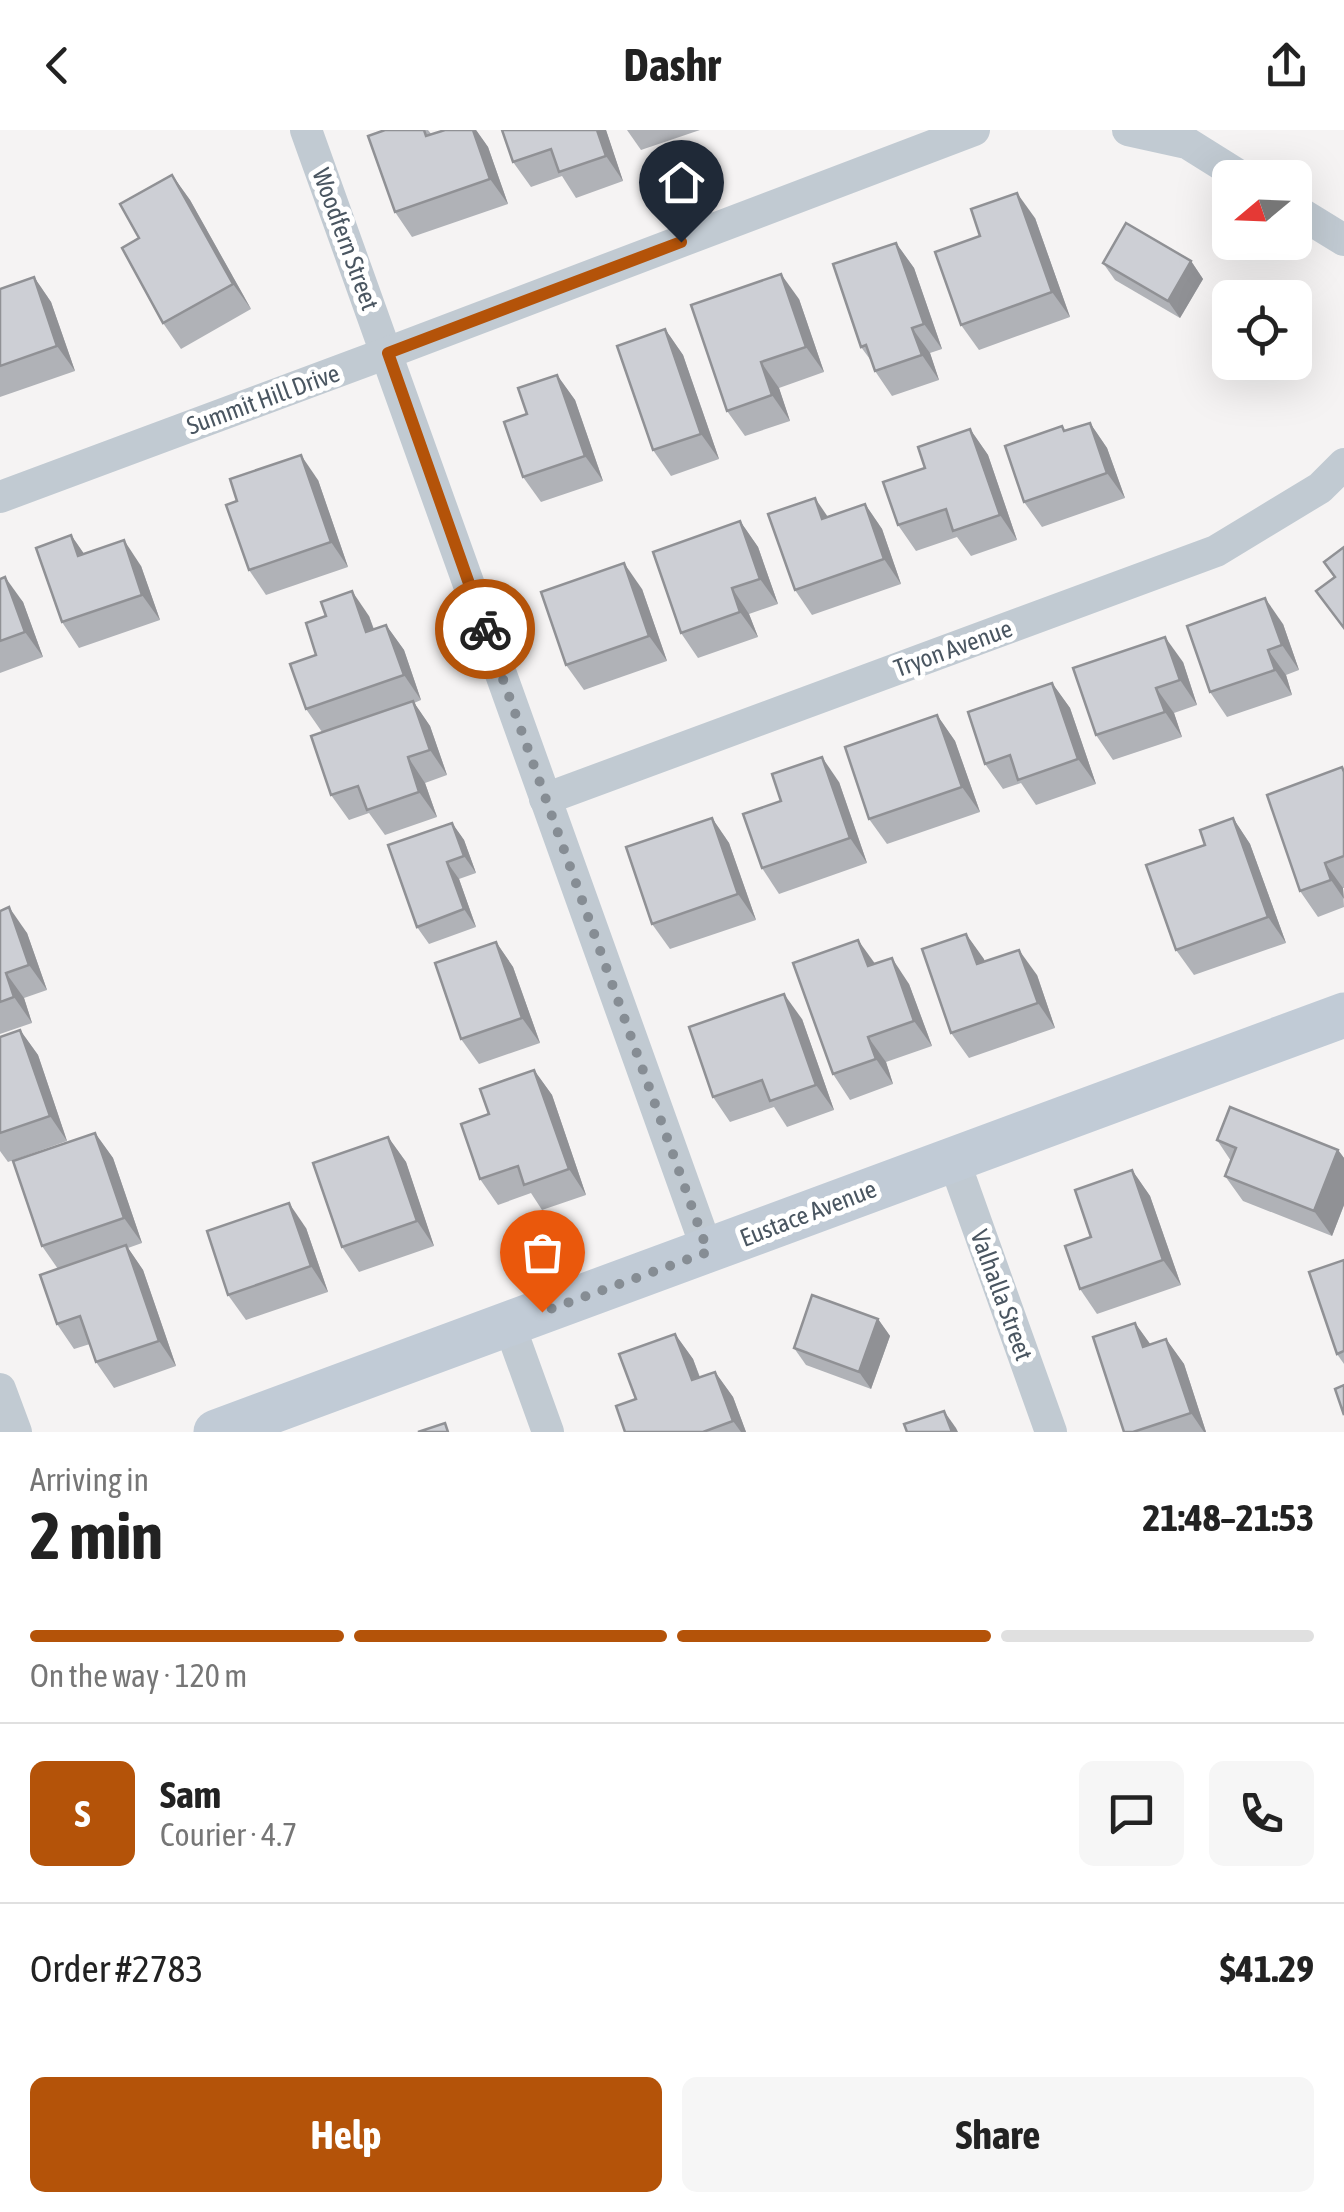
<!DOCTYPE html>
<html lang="en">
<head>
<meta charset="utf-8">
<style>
  :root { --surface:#fff; --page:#f6f6f6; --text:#222; --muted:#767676; --line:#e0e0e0; --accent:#b45309 }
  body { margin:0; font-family:"Asap Condensed",sans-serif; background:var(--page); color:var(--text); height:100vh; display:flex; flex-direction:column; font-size:38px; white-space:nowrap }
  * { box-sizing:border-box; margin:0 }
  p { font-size:32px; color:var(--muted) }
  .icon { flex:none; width:55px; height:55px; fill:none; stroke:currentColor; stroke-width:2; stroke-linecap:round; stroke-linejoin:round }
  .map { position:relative; height:1302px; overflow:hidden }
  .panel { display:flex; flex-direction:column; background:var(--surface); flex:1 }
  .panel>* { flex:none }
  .needle { width:65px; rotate:251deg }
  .tools { position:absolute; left:1212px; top:30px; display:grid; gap:20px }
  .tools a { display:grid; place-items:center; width:100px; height:100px; border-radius:15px; background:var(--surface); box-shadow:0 10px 40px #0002; font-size:50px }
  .pin { position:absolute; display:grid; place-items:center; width:85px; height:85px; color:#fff; margin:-102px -42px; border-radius:50% 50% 50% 0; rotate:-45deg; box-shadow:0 0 10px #0007 }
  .pin .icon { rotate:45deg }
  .courier { position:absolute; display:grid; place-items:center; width:100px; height:100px; margin:-50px; border:8px solid #b45309; border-radius:50%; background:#fff; color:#222; box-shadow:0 2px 12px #0007 }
  .headline em { font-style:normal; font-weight:700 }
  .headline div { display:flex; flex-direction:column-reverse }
  .headline { display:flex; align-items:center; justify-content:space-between; height:170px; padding:0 30px }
  h1 { font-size:65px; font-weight:700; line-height:75px }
  .bar { display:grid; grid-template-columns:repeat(4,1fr); gap:15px 10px; align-content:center; height:120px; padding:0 30px }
  .bar i { height:12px; border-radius:8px; background:var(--line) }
  .bar .active { background:var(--accent) }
  .bar p { grid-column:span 4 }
  .line { display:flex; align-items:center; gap:25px; padding:0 30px; border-top:2px solid var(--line) }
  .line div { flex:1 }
  .round { display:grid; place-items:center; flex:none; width:105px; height:105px; border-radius:15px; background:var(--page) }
  .action { display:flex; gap:20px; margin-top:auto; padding:20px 30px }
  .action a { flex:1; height:115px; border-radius:15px; background:var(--accent); color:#fff; font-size:40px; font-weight:700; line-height:115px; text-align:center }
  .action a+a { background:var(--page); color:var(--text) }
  header { display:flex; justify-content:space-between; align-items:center; height:130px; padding:0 30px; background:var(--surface); font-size:45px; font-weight:700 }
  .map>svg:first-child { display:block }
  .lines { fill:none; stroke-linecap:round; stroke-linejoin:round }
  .street { stroke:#c1cad2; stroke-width:32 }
  .secondary { stroke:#c1cbd6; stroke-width:45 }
  .wall { fill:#b0b2b7 }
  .shaded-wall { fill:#909195 }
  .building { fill:#cdcfd5; stroke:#909195; stroke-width:2.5 }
  .done { stroke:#868d94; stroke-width:10; stroke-dasharray:0 18 }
  .route { stroke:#b45309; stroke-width:12 }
  .labels { text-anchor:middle; stroke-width:10; stroke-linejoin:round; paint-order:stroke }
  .street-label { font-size:25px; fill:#4a5661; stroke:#fff }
</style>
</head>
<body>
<header><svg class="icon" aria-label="back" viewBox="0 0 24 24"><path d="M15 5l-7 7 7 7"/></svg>Dashr<svg class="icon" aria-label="share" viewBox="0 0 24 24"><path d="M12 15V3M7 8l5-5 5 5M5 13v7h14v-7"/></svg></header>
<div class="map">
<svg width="1344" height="1302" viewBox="0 0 1344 1302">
  <rect width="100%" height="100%" fill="#f5f3f3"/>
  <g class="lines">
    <!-- street -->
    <g class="street">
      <path d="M 306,0 L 708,1122"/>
      <path d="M 1128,0 L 1187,13 L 1243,48"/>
      <path d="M 1295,80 L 1344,110"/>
      <path d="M 0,367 L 387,223 L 974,0"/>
      <path d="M 545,669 L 1216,421 L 1320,358 L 1344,334"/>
      <path d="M 953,1028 L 1051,1302"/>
      <path d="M 509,1194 L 548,1302"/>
      <path d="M 0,1259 L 16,1302"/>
    </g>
    <!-- secondary -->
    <path class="secondary" d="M 216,1302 L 1344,885"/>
  </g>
  <!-- wall -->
  <g class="wall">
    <path d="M 385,0 L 428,0 L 432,5 L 445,0 L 476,0 L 488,17 L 508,74 L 412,107 L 395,82 Z"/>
    <path d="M 502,0 L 606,0 L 623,51 L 576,68 L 562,46 L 531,57 L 513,32 Z"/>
    <path d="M 627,0 L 700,0 L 641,20 Z"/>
    <path d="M 172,45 L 190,70 L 251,179 L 181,219 L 163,193 Z"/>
    <path d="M 1035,88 L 1070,187 L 979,220 L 961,195 Z"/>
    <path d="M 896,113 L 914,138 L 942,219 L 930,223 L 939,250 L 892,266 L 875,241 L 872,232 L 861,217 Z"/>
    <path d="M 1191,131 L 1203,149 L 1180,188 L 1115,150 L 1103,133 Z"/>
    <path d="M 34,147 L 51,172 L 75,241 L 0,267 L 0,159 Z"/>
    <path d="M 799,169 L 824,242 L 779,258 L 790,291 L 745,306 L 727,281 Z"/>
    <path d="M 665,199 L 683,225 L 719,329 L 671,346 L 653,320 Z"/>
    <path d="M 557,245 L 575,270 L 603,351 L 541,372 L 523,347 L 527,284 Z"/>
    <path d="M 1090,293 L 1107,318 L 1125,368 L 1042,397 L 1024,372 L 1062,296 L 1065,301 Z"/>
    <path d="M 970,299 L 988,325 L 1017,410 L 971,426 L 957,407 L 916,421 L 898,395 L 925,338 Z"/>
    <path d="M 318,350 L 348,437 L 266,465 L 249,440 Z"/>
    <path d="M 865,374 L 882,399 L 901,454 L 812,485 L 795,460 L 828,387 Z"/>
    <path d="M 740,391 L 758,417 L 778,474 L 749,484 L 758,507 L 698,528 L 681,503 Z"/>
    <path d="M 71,405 L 84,424 L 141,436 L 160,490 L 79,518 L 62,492 Z"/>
    <path d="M 0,449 L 23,472 L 43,527 L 0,543 Z"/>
    <path d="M 642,459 L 667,531 L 584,560 L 566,535 Z"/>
    <path d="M 369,486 L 374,499 L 386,495 L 404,520 L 421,570 L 414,573 L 430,596 L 447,645 L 425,653 L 437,687 L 385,705 L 369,683 L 349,690 L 331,665 L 322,602 L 306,579 L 316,525 Z"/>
    <path d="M 1283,494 L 1299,540 L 1286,545 L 1292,565 L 1227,587 L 1210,562 Z"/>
    <path d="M 1183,532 L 1197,575 L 1174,583 L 1182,607 L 1113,630 L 1096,605 Z"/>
    <path d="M 1052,553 L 1070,578 L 1096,654 L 1036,675 L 1021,653 L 1003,659 L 985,634 Z"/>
    <path d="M 937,585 L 955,611 L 980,682 L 887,714 L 869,689 Z"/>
    <path d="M 1344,640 L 1344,758 L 1343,758 L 1344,777 L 1318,787 L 1300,761 Z"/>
    <path d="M 839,652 L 867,733 L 779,764 L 762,738 Z"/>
    <path d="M 712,688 L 729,713 L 756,790 L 670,819 L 652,794 Z"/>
    <path d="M 1233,688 L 1250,714 L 1286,813 L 1194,845 L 1176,820 L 1205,715 Z"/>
    <path d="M 452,693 L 464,710 L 476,743 L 459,749 L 476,797 L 429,814 L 417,797 Z"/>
    <path d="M 0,781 L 27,803 L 47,860 L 24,868 L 32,893 L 0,904 Z"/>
    <path d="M 966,804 L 985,832 L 1037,845 L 1055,898 L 969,928 L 951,903 Z"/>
    <path d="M 496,812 L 513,837 L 540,913 L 479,934 L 461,909 Z"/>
    <path d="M 876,834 L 909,854 L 932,916 L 886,932 L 893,954 L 850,970 L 833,944 Z"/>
    <path d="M 802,889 L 834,980 L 787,997 L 774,977 L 730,992 L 713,967 Z"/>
    <path d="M 20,900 L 38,925 L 67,1011 L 8,1032 L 0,1021 L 0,907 Z"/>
    <path d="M 534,940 L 552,965 L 586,1065 L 542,1080 L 531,1063 L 498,1075 L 480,1049 L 489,984 Z"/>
    <path d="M 95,1003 L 113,1028 L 142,1113 L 128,1118 L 143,1140 L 176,1236 L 114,1258 L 96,1232 L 90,1214 L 74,1219 L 57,1194 L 58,1139 L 42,1116 Z"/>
    <path d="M 388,1007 L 406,1032 L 434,1116 L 359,1142 L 342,1117 Z"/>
    <path d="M 1217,1010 L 1338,1020 L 1344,1028 L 1344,1075 L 1332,1106 L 1243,1071 L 1225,1046 L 1231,1031 Z"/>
    <path d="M 1132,1040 L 1150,1066 L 1181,1155 L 1097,1184 L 1080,1159 L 1091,1107 Z"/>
    <path d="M 306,1098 L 328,1162 L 246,1190 L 228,1165 Z"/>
    <path d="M 1344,1130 L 1344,1234 L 1337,1224 Z"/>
    <path d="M 878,1189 L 890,1206 L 871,1259 L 806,1235 L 794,1218 Z"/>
    <path d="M 1135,1193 L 1150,1214 L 1166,1209 L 1184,1234 L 1206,1302 L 1124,1302 Z"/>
    <path d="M 675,1204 L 693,1229 L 700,1247 L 715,1242 L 733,1267 L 746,1302 L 625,1302 L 636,1269 Z"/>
  </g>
  <!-- shaded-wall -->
  <g class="shaded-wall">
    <path d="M 473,0 L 476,0 L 488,17 L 508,74 L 490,49 Z"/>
    <path d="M 597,0 L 606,0 L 623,51 L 606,26 Z"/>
    <path d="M 172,45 L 190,70 L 251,179 L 233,154 Z"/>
    <path d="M 1017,63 L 1035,88 L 1070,187 L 1052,162 Z"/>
    <path d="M 896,113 L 914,138 L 942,219 L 924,194 Z"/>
    <path d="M 1191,131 L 1203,149 L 1180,188 L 1168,171 Z"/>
    <path d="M 781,144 L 799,169 L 824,242 L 806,217 Z"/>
    <path d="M 34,147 L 51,172 L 75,241 L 57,216 Z"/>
    <path d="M 912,198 L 930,223 L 939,250 L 922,225 Z"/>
    <path d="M 665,199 L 683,225 L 719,329 L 701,304 Z"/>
    <path d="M 761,232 L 779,258 L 790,291 L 772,265 Z"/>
    <path d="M 557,245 L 575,270 L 603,351 L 585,326 Z"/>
    <path d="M 1090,293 L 1107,318 L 1125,368 L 1107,343 Z"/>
    <path d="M 970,299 L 988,325 L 1017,410 L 1000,385 Z"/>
    <path d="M 301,325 L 318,350 L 348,437 L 331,412 Z"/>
    <path d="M 815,368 L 832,393 L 822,389 Z"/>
    <path d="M 865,374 L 882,399 L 901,454 L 884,429 Z"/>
    <path d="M 740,391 L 758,417 L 778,474 L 760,449 Z"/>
    <path d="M 71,405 L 89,431 L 78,426 Z"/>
    <path d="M 124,410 L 141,436 L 160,490 L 142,465 Z"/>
    <path d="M 624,433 L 642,459 L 667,531 L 649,506 Z"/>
    <path d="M 5,447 L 23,472 L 43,527 L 25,502 Z"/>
    <path d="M 732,458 L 749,484 L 758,507 L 740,482 Z"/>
    <path d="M 352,461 L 369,486 L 383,527 L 366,502 Z"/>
    <path d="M 1265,468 L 1283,494 L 1299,540 L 1282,515 Z"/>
    <path d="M 386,495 L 404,520 L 421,570 L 404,545 Z"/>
    <path d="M 1165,507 L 1183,532 L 1197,575 L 1180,550 Z"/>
    <path d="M 1268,520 L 1286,545 L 1292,565 L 1275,540 Z"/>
    <path d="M 1052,553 L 1070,578 L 1096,654 L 1078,629 Z"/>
    <path d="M 1156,558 L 1174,583 L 1182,607 L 1165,582 Z"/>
    <path d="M 413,571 L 430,596 L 447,645 L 430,620 Z"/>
    <path d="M 937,585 L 955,611 L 980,682 L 962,657 Z"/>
    <path d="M 408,627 L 425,653 L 437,687 L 419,662 Z"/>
    <path d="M 822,627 L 839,652 L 867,733 L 850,708 Z"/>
    <path d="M 712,688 L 729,713 L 756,790 L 738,764 Z"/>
    <path d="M 1233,688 L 1250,714 L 1286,813 L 1268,787 Z"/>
    <path d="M 452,693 L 464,710 L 476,743 L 464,726 Z"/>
    <path d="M 447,732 L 459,749 L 476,797 L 464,779 Z"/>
    <path d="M 1325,733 L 1343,758 L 1344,769 L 1331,750 Z"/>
    <path d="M 9,777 L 27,803 L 47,860 L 29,835 Z"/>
    <path d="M 966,804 L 984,829 L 994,860 L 977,834 Z"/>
    <path d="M 858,810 L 876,835 L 868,836 Z"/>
    <path d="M 496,812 L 513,837 L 540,913 L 522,888 Z"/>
    <path d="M 1019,820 L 1037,845 L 1055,898 L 1038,873 Z"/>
    <path d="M 892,828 L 909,854 L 932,916 L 914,891 Z"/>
    <path d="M 6,843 L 24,868 L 32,893 L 14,867 Z"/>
    <path d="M 784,864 L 802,889 L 834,980 L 816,955 Z"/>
    <path d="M 20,900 L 38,925 L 67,1011 L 50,986 Z"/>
    <path d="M 868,907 L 886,932 L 893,954 L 876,929 Z"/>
    <path d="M 534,940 L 552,965 L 586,1065 L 569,1039 Z"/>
    <path d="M 95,1003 L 113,1028 L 142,1113 L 124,1088 Z"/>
    <path d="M 388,1007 L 406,1032 L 434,1116 L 417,1091 Z"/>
    <path d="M 1338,1020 L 1344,1028 L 1344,1075 L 1332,1106 L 1314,1081 Z"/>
    <path d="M 1132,1040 L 1150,1066 L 1181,1155 L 1163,1130 Z"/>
    <path d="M 289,1073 L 306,1098 L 328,1162 L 311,1136 Z"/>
    <path d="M 126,1115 L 143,1140 L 176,1236 L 159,1211 Z"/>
    <path d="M 878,1189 L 890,1206 L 871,1259 L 859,1242 Z"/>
    <path d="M 1135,1193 L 1153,1218 L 1143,1217 Z"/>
    <path d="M 675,1204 L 693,1229 L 710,1276 L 692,1250 Z"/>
    <path d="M 1166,1209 L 1184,1234 L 1206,1302 L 1204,1302 L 1191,1283 Z"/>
    <path d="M 715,1242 L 733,1267 L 746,1302 L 741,1302 L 733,1291 Z"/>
    <path d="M 944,1281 L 956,1298 L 958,1302 L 952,1302 Z"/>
  </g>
  <!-- building -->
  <g class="building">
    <path d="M 385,0 L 424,0 L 426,6 L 445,0 L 473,0 L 490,49 L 395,82 L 368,6 Z"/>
    <path d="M 502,0 L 597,0 L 606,26 L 559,42 L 551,19 L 513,32 Z"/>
    <path d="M 172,45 L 233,154 L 163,193 L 122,118 L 139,108 L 120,74 Z"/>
    <path d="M 1017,63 L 1052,162 L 961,195 L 935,122 L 980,106 L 971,79 Z"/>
    <path d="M 1126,93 L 1191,131 L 1168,171 L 1103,133 Z"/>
    <path d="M 896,113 L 924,194 L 912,198 L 922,225 L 875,241 L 866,215 L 861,217 L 833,134 Z"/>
    <path d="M 781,144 L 806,217 L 761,232 L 772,265 L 727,281 L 691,175 Z"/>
    <path d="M 34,147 L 57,216 L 0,236 L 0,159 Z"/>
    <path d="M 665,199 L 701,304 L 653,320 L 617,216 Z"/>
    <path d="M 557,245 L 585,326 L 523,347 L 504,292 L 527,284 L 518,258 Z"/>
    <path d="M 1090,293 L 1107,343 L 1024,372 L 1005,316 L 1062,296 L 1064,301 Z"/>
    <path d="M 970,299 L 1000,385 L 953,401 L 946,379 L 898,395 L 883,352 L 925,338 L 918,317 Z"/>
    <path d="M 301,325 L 331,412 L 249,440 L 226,375 L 237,371 L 230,349 Z"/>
    <path d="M 815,368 L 822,389 L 865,374 L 884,429 L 795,460 L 768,384 Z"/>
    <path d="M 740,391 L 760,449 L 732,458 L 740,482 L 681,503 L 653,422 Z"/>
    <path d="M 71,405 L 78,426 L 124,410 L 142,465 L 62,492 L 36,418 Z"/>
    <path d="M 1344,417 L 1344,498 L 1316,461 L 1335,447 L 1324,432 Z"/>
    <path d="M 624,433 L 649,506 L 566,535 L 541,462 Z"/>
    <path d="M 5,447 L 25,502 L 0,511 L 0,449 Z"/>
    <path d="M 352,461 L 366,502 L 386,495 L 404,545 L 306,579 L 290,534 L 316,525 L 306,493 L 326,486 L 321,472 Z"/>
    <path d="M 1265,468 L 1282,515 L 1268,520 L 1275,540 L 1210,562 L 1187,496 Z"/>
    <path d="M 1165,507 L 1180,550 L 1156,558 L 1165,582 L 1096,605 L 1073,538 Z"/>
    <path d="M 1052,553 L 1078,629 L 1018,650 L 1010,625 L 985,634 L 968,582 Z"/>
    <path d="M 413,571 L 430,620 L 408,627 L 419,662 L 367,680 L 358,656 L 331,665 L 311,606 Z"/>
    <path d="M 937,585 L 962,657 L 869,689 L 845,617 Z"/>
    <path d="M 822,627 L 850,708 L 762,738 L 743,684 L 781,671 L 772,644 Z"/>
    <path d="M 1342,637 L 1344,642 L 1344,726 L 1325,733 L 1331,750 L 1300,761 L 1267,665 Z"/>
    <path d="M 712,688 L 738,764 L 652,794 L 626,717 Z"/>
    <path d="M 1233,688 L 1268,787 L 1176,820 L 1146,735 L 1205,715 L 1200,700 Z"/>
    <path d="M 452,693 L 464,726 L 447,732 L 464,779 L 417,797 L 388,715 Z"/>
    <path d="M 9,777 L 29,835 L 6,843 L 14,867 L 0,872 L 0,781 Z"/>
    <path d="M 966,804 L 977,834 L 1019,820 L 1038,873 L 951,903 L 922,819 Z"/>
    <path d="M 858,810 L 868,836 L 892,828 L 914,891 L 868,907 L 876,929 L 833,944 L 793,833 Z"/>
    <path d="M 496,812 L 522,888 L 461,909 L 435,833 Z"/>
    <path d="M 784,864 L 816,955 L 770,971 L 762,950 L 713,967 L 689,897 Z"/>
    <path d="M 20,900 L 50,986 L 0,1003 L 0,907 Z"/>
    <path d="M 534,940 L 569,1039 L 524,1055 L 518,1036 L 480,1049 L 461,994 L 489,984 L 480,959 Z"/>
    <path d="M 1230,977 L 1338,1020 L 1314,1081 L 1225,1046 L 1236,1018 L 1217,1010 Z"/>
    <path d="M 95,1003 L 124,1088 L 42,1116 L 13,1031 Z"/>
    <path d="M 388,1007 L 417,1091 L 342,1117 L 313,1033 Z"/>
    <path d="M 1132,1040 L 1163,1130 L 1080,1159 L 1065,1116 L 1091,1107 L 1075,1060 Z"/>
    <path d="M 289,1073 L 311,1136 L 228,1165 L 207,1101 Z"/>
    <path d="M 126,1115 L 159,1211 L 96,1232 L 80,1186 L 57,1194 L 40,1145 Z"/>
    <path d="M 1344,1130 L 1344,1221 L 1337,1224 L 1309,1142 Z"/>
    <path d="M 812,1165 L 878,1189 L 859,1242 L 794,1218 Z"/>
    <path d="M 1135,1193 L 1143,1217 L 1166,1209 L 1191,1283 L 1133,1302 L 1124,1302 L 1093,1207 Z"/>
    <path d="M 675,1204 L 692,1250 L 715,1242 L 733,1291 L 703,1302 L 625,1302 L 616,1276 L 636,1269 L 619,1224 Z"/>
    <path d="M 1344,1255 L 1344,1285 L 1335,1259 Z"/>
    <path d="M 944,1281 L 952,1302 L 907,1302 L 904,1294 Z"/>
    <path d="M 445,1293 L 448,1302 L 418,1302 Z"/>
  </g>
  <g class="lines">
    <!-- done -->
    <path class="done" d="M 485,499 L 708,1122 L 542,1182"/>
    <!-- route -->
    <path class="route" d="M 485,499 L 388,223 L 681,112"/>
  </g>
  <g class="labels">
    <!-- street labels -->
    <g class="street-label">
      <text transform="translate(346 109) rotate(70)" y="9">Woodfern Street</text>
      <text transform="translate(263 269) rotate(-20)" y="9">Summit Hill Drive</text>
      <text transform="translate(953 518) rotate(-20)" y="9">Tryon Avenue</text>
      <text transform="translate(808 1083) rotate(-21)" y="9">Eustace Avenue</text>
      <text transform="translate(1002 1165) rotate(70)" y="9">Valhalla Street</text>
    </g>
  </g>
</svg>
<div class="tools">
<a><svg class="needle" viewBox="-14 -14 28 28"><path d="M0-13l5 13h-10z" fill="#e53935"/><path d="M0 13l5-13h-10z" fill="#767676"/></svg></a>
<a><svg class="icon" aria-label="locate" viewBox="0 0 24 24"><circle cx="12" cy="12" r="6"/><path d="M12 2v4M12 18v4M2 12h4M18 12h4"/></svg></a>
</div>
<div class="pin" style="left:542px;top:1182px;background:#ea580c"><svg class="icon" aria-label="bag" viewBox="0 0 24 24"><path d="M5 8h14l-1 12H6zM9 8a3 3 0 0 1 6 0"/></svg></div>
<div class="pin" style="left:681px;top:112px;background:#1f2937"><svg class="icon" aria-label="home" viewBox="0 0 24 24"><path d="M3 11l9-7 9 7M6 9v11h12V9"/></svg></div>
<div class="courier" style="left:485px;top:499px"><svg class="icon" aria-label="bike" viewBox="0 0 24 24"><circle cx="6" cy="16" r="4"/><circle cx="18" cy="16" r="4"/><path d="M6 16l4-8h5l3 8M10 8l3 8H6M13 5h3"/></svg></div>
</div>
<section class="panel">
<div class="headline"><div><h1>2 min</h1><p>Arriving in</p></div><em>21:48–21:53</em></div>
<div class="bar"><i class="active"></i><i class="active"></i><i class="active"></i><i></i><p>On the way · 120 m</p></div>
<div class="line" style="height:180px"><b class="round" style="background:var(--accent);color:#fff">S</b><div><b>Sam</b><p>Courier · 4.7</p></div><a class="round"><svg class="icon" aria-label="chat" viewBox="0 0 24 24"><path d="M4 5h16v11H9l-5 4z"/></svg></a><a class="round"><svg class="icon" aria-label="phone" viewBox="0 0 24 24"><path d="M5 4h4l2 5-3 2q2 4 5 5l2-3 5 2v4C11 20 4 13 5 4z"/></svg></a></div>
<div class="line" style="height:130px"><div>Order #2783</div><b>$41.29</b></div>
<div class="action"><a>Help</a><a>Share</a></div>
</section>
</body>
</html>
